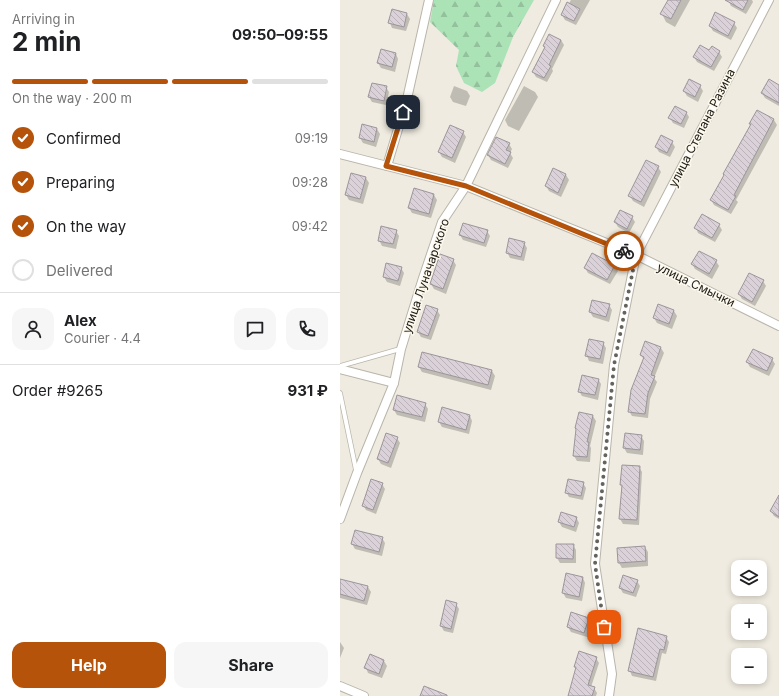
<!DOCTYPE html>
<html lang="en">
<head>
<meta charset="utf-8">
<style>
  :root { --surface:#fff; --page:#f6f6f6; --text:#202124; --muted:#757577; --line:#e0e0e0; --accent:#b45309 }
  body { margin:0; font-family:Inter,sans-serif; background:var(--page); color:var(--text); height:100vh; display:flex; flex-direction:column; font-size:15px; white-space:nowrap }
  * { box-sizing:border-box; margin:0 }
  p { font-size:13px; color:var(--muted) }
  .icon { flex:none; width:22px; height:22px; fill:none; stroke:currentColor; stroke-width:2; stroke-linecap:round; stroke-linejoin:round }
  .map { position:relative; flex:1; overflow:hidden }
  .drawer { display:flex; flex-direction:column; background:var(--surface); width:340px }
  .drawer>* { flex:none }
  .buttons { position:absolute; left:391px; top:560px; display:grid; gap:8px }
  .buttons a { display:grid; place-items:center; width:36px; height:36px; border-radius:8px; background:var(--surface); box-shadow:0 2px 6px #0003; font-size:20px }
  .pin { position:absolute; display:grid; place-items:center; width:34px; height:34px; color:#fff; margin:-17px; border-radius:8px; box-shadow:0 2px 6px #0006 }
  .courier { position:absolute; display:grid; place-items:center; width:40px; height:40px; margin:-20px; border:3px solid #b45309; border-radius:50%; background:#fff; color:#222; box-shadow:0 1px 5px #0007 }
  .summary em { font-style:normal; font-weight:700 }
  .summary div { display:flex; flex-direction:column-reverse }
  .summary { display:flex; align-items:center; justify-content:space-between; height:68px; padding:0 12px }
  h1 { font-size:26px; font-weight:700; line-height:30px }
  .bar { display:grid; grid-template-columns:repeat(4,1fr); gap:6px 4px; align-content:center; height:48px; padding:0 12px }
  .bar i { height:5px; border-radius:3px; background:var(--line) }
  .bar .selected { background:var(--accent) }
  .bar p { grid-column:span 4 }
  .line { display:flex; align-items:center; gap:10px; padding:0 12px; border-top:1px solid var(--line) }
  .line div { flex:1 }
  .round { display:grid; place-items:center; flex:none; width:42px; height:42px; border-radius:12px; background:var(--page) }
  ol { padding:0 12px; list-style:none }
  li { display:flex; align-items:center; gap:12px; height:44px }
  li p { margin-inline-start:auto }
  li .icon { padding:4px; border-radius:50%; background:var(--accent); color:#fff; stroke-width:4 }
  li:last-child { color:var(--muted) }
  li i { width:22px; height:22px; border:2px solid var(--line); border-radius:50% }
  .button { display:flex; gap:8px; margin-top:auto; padding:8px 12px }
  .button a { flex:1; height:46px; border-radius:12px; background:var(--accent); color:#fff; font-size:16px; font-weight:700; line-height:46px; text-align:center }
  .button a+a { background:var(--page); color:var(--text) }
  main { display:flex; flex:1; min-height:0 }
  .map>svg:first-child { display:block }
  .forest { fill:url(#forest-firs) }
  .shadow { fill:#0003 }
  .building { fill:url(#building-back-hatch); stroke:#9d949c }
  .lines { fill:none; stroke-linecap:round; stroke-linejoin:round }
  .lane-casing { stroke:#b9b5aa; stroke-width:5.5 }
  .street-casing { stroke:#b9b5aa; stroke-width:10 }
  .lane { stroke:#fff; stroke-width:4 }
  .street { stroke:#fff; stroke-width:8 }
  .done { stroke:#66635d; stroke-width:4; stroke-dasharray:0 7.2 }
  .route { stroke:#b45309; stroke-width:5 }
  .labels { text-anchor:middle; stroke-width:3; stroke-linejoin:round; paint-order:stroke }
  .street-label { font-size:12px; fill:#1c1a16; stroke:#fdf9ed }
</style>
</head>
<body>
<main>
<section class="drawer">
<div class="summary"><div><h1>2 min</h1><p>Arriving in</p></div><em>09:50–09:55</em></div>
<div class="bar"><i class="selected"></i><i class="selected"></i><i class="selected"></i><i></i><p>On the way · 200 m</p></div>
<ol>
<li><svg class="icon" aria-label="check" viewBox="0 0 24 24"><path d="M5 12l5 5 9-10"/></svg>Confirmed<p>09:19</p></li>
<li><svg class="icon" aria-label="check" viewBox="0 0 24 24"><path d="M5 12l5 5 9-10"/></svg>Preparing<p>09:28</p></li>
<li><svg class="icon" aria-label="check" viewBox="0 0 24 24"><path d="M5 12l5 5 9-10"/></svg>On the way<p>09:42</p></li>
<li><i></i>Delivered</li>
</ol>
<div class="line" style="height:72px"><a class="round"><svg class="icon" aria-label="person" viewBox="0 0 24 24"><circle cx="12" cy="8" r="4"/><path d="M4 21q1-7 8-7t8 7"/></svg></a><div><b>Alex</b><p>Courier · 4.4</p></div><a class="round"><svg class="icon" aria-label="chat" viewBox="0 0 24 24"><path d="M4 5h16v11H9l-5 4z"/></svg></a><a class="round"><svg class="icon" aria-label="phone" viewBox="0 0 24 24"><path d="M5 4h4l2 5-3 2q2 4 5 5l2-3 5 2v4C11 20 4 13 5 4z"/></svg></a></div>
<div class="line" style="height:52px"><div>Order #9265</div><b>931 ₽</b></div>
<div class="button"><a>Help</a><a>Share</a></div>
</section>
<div class="map">
<svg width="439" height="696" viewBox="0 0 439 696">
  <defs>
    <pattern id="forest-firs" width="22" height="20" patternUnits="userSpaceOnUse"><rect width="22" height="20" fill="#abe2b6"/><path d="M5 1l3.5 6h-7zM16 11l3.5 6h-7z" fill="#93c19c"/></pattern>
    <pattern id="building-back-hatch" width="6" height="6" patternUnits="userSpaceOnUse"><rect width="6" height="6" fill="#dbd1d9"/><path d="M-1 5l2 2M0 0l6 6M5-1l2 2" fill="none" stroke="#bbb3ba"/></pattern>
  </defs>
  <rect width="100%" height="100%" fill="#efebe0"/>
  <!-- forest -->
  <path class="forest" d="M 94,0 L 194,0 L 173,37 L 155,83 L 142,92 L 124,83 L 116,66 L 119,50 L 90,22 Z"/>
  <!-- shadow -->
  <g class="shadow">
    <path d="M 231,0 L 250,0 L 236,25 L 225,20 L 222,15 Z"/>
    <path d="M 329,0 L 350,0 L 335,27 L 326,22 L 322,14 Z"/>
    <path d="M 388,0 L 412,0 L 413,2 L 406,14 L 391,6 Z"/>
    <path d="M 67,14 L 70,19 L 66,31 L 52,28 L 50,23 Z"/>
    <path d="M 394,23 L 397,28 L 391,40 L 373,31 L 370,26 Z"/>
    <path d="M 221,40 L 224,45 L 212,69 L 213,71 L 207,82 L 196,77 L 193,72 L 205,48 L 204,46 Z"/>
    <path d="M 370,52 L 379,52 L 382,57 L 374,71 L 357,62 L 354,57 Z"/>
    <path d="M 56,54 L 58,59 L 55,72 L 41,68 L 38,63 Z"/>
    <path d="M 114,86 L 127,91 L 130,96 L 126,106 L 113,102 L 110,97 Z"/>
    <path d="M 184,86 L 195,92 L 198,97 L 179,131 L 168,126 L 165,120 Z"/>
    <path d="M 360,86 L 363,91 L 358,102 L 347,96 L 344,91 Z"/>
    <path d="M 439,86 L 439,106 L 425,98 L 422,93 Z"/>
    <path d="M 46,87 L 49,92 L 46,105 L 32,102 L 29,97 Z"/>
    <path d="M 417,111 L 434,120 L 437,125 L 396,200 L 398,202 L 391,214 L 374,205 L 371,200 L 411,125 L 410,124 Z"/>
    <path d="M 346,112 L 349,117 L 344,128 L 333,123 L 330,118 Z"/>
    <path d="M 37,129 L 40,134 L 36,147 L 23,143 L 20,138 Z"/>
    <path d="M 123,132 L 126,137 L 115,163 L 102,157 L 99,152 Z"/>
    <path d="M 332,142 L 335,147 L 330,157 L 319,152 L 316,147 Z"/>
    <path d="M 169,144 L 172,149 L 170,153 L 173,158 L 168,168 L 151,160 L 148,155 Z"/>
    <path d="M 318,167 L 321,172 L 304,207 L 293,201 L 290,196 Z"/>
    <path d="M 214,169 L 226,175 L 229,180 L 221,197 L 209,191 L 206,186 Z"/>
    <path d="M 12,174 L 26,178 L 29,183 L 23,204 L 9,200 L 6,195 Z"/>
    <path d="M 94,195 L 97,200 L 91,218 L 72,213 L 69,208 Z"/>
    <path d="M 292,217 L 295,222 L 289,233 L 278,227 L 275,222 Z"/>
    <path d="M 379,225 L 382,230 L 375,242 L 358,233 L 356,228 Z"/>
    <path d="M 56,231 L 59,236 L 56,249 L 42,246 L 39,240 Z"/>
    <path d="M 147,231 L 150,236 L 146,247 L 123,240 L 120,235 Z"/>
    <path d="M 184,243 L 187,248 L 184,261 L 170,258 L 167,252 Z"/>
    <path d="M 113,260 L 116,265 L 106,294 L 94,289 L 91,284 Z"/>
    <path d="M 376,261 L 379,266 L 372,279 L 355,269 L 352,264 Z"/>
    <path d="M 275,266 L 278,271 L 270,284 L 248,273 L 245,268 Z"/>
    <path d="M 61,268 L 64,273 L 60,286 L 47,282 L 44,277 Z"/>
    <path d="M 423,281 L 426,286 L 415,306 L 402,299 L 399,294 Z"/>
    <path d="M 253,301 L 269,305 L 272,310 L 269,322 L 253,317 L 250,312 Z"/>
    <path d="M 97,310 L 100,315 L 91,340 L 81,337 L 78,332 Z"/>
    <path d="M 334,311 L 337,316 L 332,329 L 317,323 L 314,318 Z"/>
    <path d="M 306,342 L 321,348 L 324,353 L 314,378 L 317,382 L 310,399 L 308,418 L 292,416 L 289,411 L 304,360 L 301,355 Z"/>
    <path d="M 263,343 L 266,348 L 263,364 L 249,361 L 247,356 Z"/>
    <path d="M 83,353 L 152,371 L 155,376 L 151,390 L 82,372 L 79,367 Z"/>
    <path d="M 432,359 L 435,364 L 429,376 L 410,367 L 407,362 Z"/>
    <path d="M 258,379 L 261,384 L 258,400 L 242,396 L 239,391 Z"/>
    <path d="M 85,404 L 88,409 L 85,422 L 57,415 L 54,410 Z"/>
    <path d="M 130,416 L 132,421 L 129,434 L 102,427 L 99,422 Z"/>
    <path d="M 253,416 L 256,421 L 250,446 L 251,448 L 250,462 L 237,461 L 234,456 Z"/>
    <path d="M 47,434 L 57,438 L 60,443 L 51,468 L 41,464 L 38,459 Z"/>
    <path d="M 301,436 L 304,441 L 303,455 L 287,453 L 284,448 Z"/>
    <path d="M 283,466 L 299,467 L 302,472 L 299,525 L 283,524 L 280,519 Z"/>
    <path d="M 243,483 L 246,488 L 243,500 L 229,497 L 226,492 Z"/>
    <path d="M 42,484 L 45,489 L 36,514 L 26,510 L 23,505 Z"/>
    <path d="M 439,497 L 439,519 L 434,516 L 431,511 Z"/>
    <path d="M 236,517 L 239,523 L 236,532 L 222,527 L 219,522 Z"/>
    <path d="M 42,538 L 45,543 L 42,556 L 15,549 L 12,544 Z"/>
    <path d="M 217,545 L 233,545 L 236,550 L 236,563 L 220,563 L 217,558 Z"/>
    <path d="M 305,547 L 308,552 L 308,566 L 282,568 L 279,563 Z"/>
    <path d="M 243,578 L 245,583 L 242,601 L 226,598 L 223,593 Z"/>
    <path d="M 0,581 L 28,587 L 31,592 L 27,605 L 0,598 Z"/>
    <path d="M 297,581 L 300,586 L 296,597 L 283,593 L 280,588 Z"/>
    <path d="M 116,604 L 119,609 L 113,633 L 104,631 L 101,626 Z"/>
    <path d="M 232,614 L 248,619 L 251,624 L 247,637 L 231,632 L 228,627 Z"/>
    <path d="M 326,637 L 329,642 L 326,654 L 322,653 L 316,681 L 292,676 L 290,671 Z"/>
    <path d="M 0,642 L 4,648 L 0,658 Z"/>
    <path d="M 31,656 L 44,661 L 47,666 L 42,678 L 28,673 L 26,668 Z"/>
    <path d="M 256,658 L 259,663 L 251,687 L 254,688 L 257,693 L 256,696 L 229,696 L 237,669 L 235,667 Z"/>
  </g>
  <!-- building -->
  <g class="building">
    <path d="M 328,0 L 341,0 L 331,19 L 320,14 Z"/>
    <path d="M 385,0 L 408,0 L 403,10 Z"/>
    <path d="M 227,2 L 240,9 L 234,21 L 221,15 Z"/>
    <path d="M 52,9 L 67,13 L 64,27 L 48,23 Z"/>
    <path d="M 375,12 L 395,22 L 388,36 L 369,26 Z"/>
    <path d="M 209,34 L 221,40 L 209,65 L 211,66 L 204,78 L 192,72 L 205,47 L 203,46 Z"/>
    <path d="M 360,45 L 369,50 L 372,46 L 380,51 L 371,67 L 353,57 Z"/>
    <path d="M 41,49 L 56,53 L 52,67 L 37,63 Z"/>
    <path d="M 349,79 L 361,85 L 355,97 L 343,91 Z"/>
    <path d="M 429,79 L 439,85 L 439,103 L 421,93 Z"/>
    <path d="M 32,83 L 47,86 L 44,101 L 28,97 Z"/>
    <path d="M 335,106 L 347,112 L 341,124 L 328,118 Z"/>
    <path d="M 417,110 L 434,119 L 394,195 L 396,196 L 388,210 L 370,200 L 384,175 L 383,174 L 411,124 L 409,124 Z"/>
    <path d="M 22,124 L 37,128 L 34,142 L 19,138 Z"/>
    <path d="M 110,125 L 124,131 L 112,158 L 98,152 Z"/>
    <path d="M 321,135 L 333,141 L 327,153 L 315,147 Z"/>
    <path d="M 156,137 L 170,143 L 166,150 L 171,152 L 165,164 L 147,155 Z"/>
    <path d="M 306,160 L 319,166 L 301,202 L 288,196 Z"/>
    <path d="M 213,168 L 226,174 L 218,193 L 205,186 Z"/>
    <path d="M 11,173 L 26,177 L 20,199 L 5,195 Z"/>
    <path d="M 74,188 L 94,194 L 89,214 L 68,208 Z"/>
    <path d="M 280,210 L 293,216 L 287,229 L 274,222 Z"/>
    <path d="M 362,214 L 380,224 L 372,238 L 354,228 Z"/>
    <path d="M 123,223 L 148,230 L 144,243 L 119,235 Z"/>
    <path d="M 41,226 L 57,230 L 53,244 L 38,241 Z"/>
    <path d="M 169,238 L 185,242 L 181,257 L 166,253 Z"/>
    <path d="M 359,251 L 377,260 L 369,274 L 351,264 Z"/>
    <path d="M 252,253 L 275,265 L 267,280 L 244,268 Z"/>
    <path d="M 100,254 L 114,259 L 103,289 L 90,284 Z"/>
    <path d="M 46,263 L 62,267 L 58,281 L 43,277 Z"/>
    <path d="M 409,273 L 424,280 L 412,302 L 398,294 Z"/>
    <path d="M 252,300 L 270,304 L 266,317 L 249,312 Z"/>
    <path d="M 318,304 L 334,310 L 329,324 L 313,318 Z"/>
    <path d="M 86,305 L 98,309 L 88,336 L 77,332 Z"/>
    <path d="M 249,339 L 264,342 L 260,359 L 245,356 Z"/>
    <path d="M 305,341 L 321,347 L 311,375 L 315,376 L 308,393 L 305,414 L 288,412 L 291,390 L 304,357 L 300,355 Z"/>
    <path d="M 413,349 L 433,358 L 427,371 L 406,362 Z"/>
    <path d="M 82,352 L 152,370 L 148,385 L 78,367 Z"/>
    <path d="M 242,375 L 259,379 L 255,395 L 238,392 Z"/>
    <path d="M 57,395 L 86,403 L 82,417 L 53,410 Z"/>
    <path d="M 102,407 L 130,415 L 126,430 L 98,422 Z"/>
    <path d="M 239,412 L 253,415 L 247,442 L 249,442 L 247,457 L 233,456 L 236,429 L 235,428 Z"/>
    <path d="M 46,433 L 58,437 L 48,463 L 37,459 Z"/>
    <path d="M 285,433 L 302,435 L 300,450 L 283,448 Z"/>
    <path d="M 282,465 L 300,466 L 297,520 L 279,519 L 282,485 L 280,485 Z"/>
    <path d="M 31,479 L 43,483 L 33,510 L 22,506 Z"/>
    <path d="M 228,479 L 244,482 L 241,496 L 225,493 Z"/>
    <path d="M 439,495 L 439,517 L 430,511 Z"/>
    <path d="M 221,512 L 237,517 L 234,527 L 218,522 Z"/>
    <path d="M 15,530 L 43,537 L 39,552 L 11,544 Z"/>
    <path d="M 216,544 L 234,544 L 233,559 L 216,558 Z"/>
    <path d="M 305,546 L 306,561 L 278,563 L 277,548 Z"/>
    <path d="M 226,573 L 243,577 L 239,597 L 222,593 Z"/>
    <path d="M 283,575 L 298,580 L 293,593 L 279,588 Z"/>
    <path d="M 0,579 L 28,586 L 24,601 L 0,594 Z"/>
    <path d="M 106,600 L 117,603 L 111,629 L 100,626 Z"/>
    <path d="M 231,612 L 249,618 L 244,633 L 227,627 Z"/>
    <path d="M 298,628 L 327,636 L 324,650 L 320,649 L 313,677 L 288,671 Z"/>
    <path d="M 239,651 L 257,657 L 248,685 L 255,687 L 252,696 L 228,696 L 236,667 L 234,667 Z"/>
    <path d="M 30,654 L 44,660 L 39,674 L 24,668 Z"/>
    <path d="M 84,686 L 107,695 L 107,696 L 80,696 Z"/>
  </g>
  <g class="lines">
    <defs>
      <g id="lane">
        <path d="M 0,366 L 60,349"/>
        <path d="M 0,393 L 16,470"/>
      </g>
      <g id="street">
        <path d="M 0,154 L 126,186 L 296,255 L 439,326"/>
        <path d="M 47,166 L 67,99 L 89,0"/>
        <path d="M 0,369 L 54,383"/>
        <path d="M 0,519 L 17,473 L 54,383 L 61,349 L 83,278 L 102,222 L 126,186 L 216,0"/>
        <path d="M 0,686 L 24,696"/>
        <path d="M 269,696 L 272,674 L 255,564 L 274,365 L 296,255 L 429,0"/>
      </g>
    </defs>
    <!-- lane casing -->
    <use href="#lane" class="lane-casing"/>
    <!-- street casing -->
    <use href="#street" class="street-casing"/>
    <!-- lane -->
    <use href="#lane" class="lane"/>
    <!-- street -->
    <use href="#street" class="street"/>
  </g>
  <g class="lines">
    <!-- done -->
    <path class="done" d="M 264,627 L 255,564 L 274,365 L 296,255 L 284,251"/>
    <!-- route -->
    <path class="route" d="M 63,112 L 46,166 L 126,186 L 284,251"/>
  </g>
  <g class="labels">
    <!-- street labels -->
    <g class="street-label">
      <text transform="translate(362 128) rotate(-63)" y="4">улица Степана Разина</text>
      <text transform="translate(86 276) rotate(-71)" y="4">улица Луначарского</text>
      <text transform="translate(356 285) rotate(26)" y="4">улица Смычки</text>
    </g>
  </g>
</svg>
<div class="buttons">
<a><svg class="icon" aria-label="layers" viewBox="0 0 24 24"><path d="M12 4l9 5-9 5-9-5zM3 14l9 5 9-5"/></svg></a>
<a>+</a>
<a>−</a>
</div>
<div class="pin" style="left:264px;top:627px;background:#ea580c"><svg class="icon" aria-label="bag" viewBox="0 0 24 24"><path d="M5 8h14l-1 12H6zM9 8a3 3 0 0 1 6 0"/></svg></div>
<div class="pin" style="left:63px;top:112px;background:#1f2937"><svg class="icon" aria-label="home" viewBox="0 0 24 24"><path d="M3 11l9-7 9 7M6 9v11h12V9"/></svg></div>
<div class="courier" style="left:284px;top:251px"><svg class="icon" aria-label="bike" viewBox="0 0 24 24"><circle cx="6" cy="16" r="4"/><circle cx="18" cy="16" r="4"/><path d="M6 16l4-8h5l3 8M10 8l3 8H6M13 5h3"/></svg></div>
</div>
</main>
</body>
</html>
